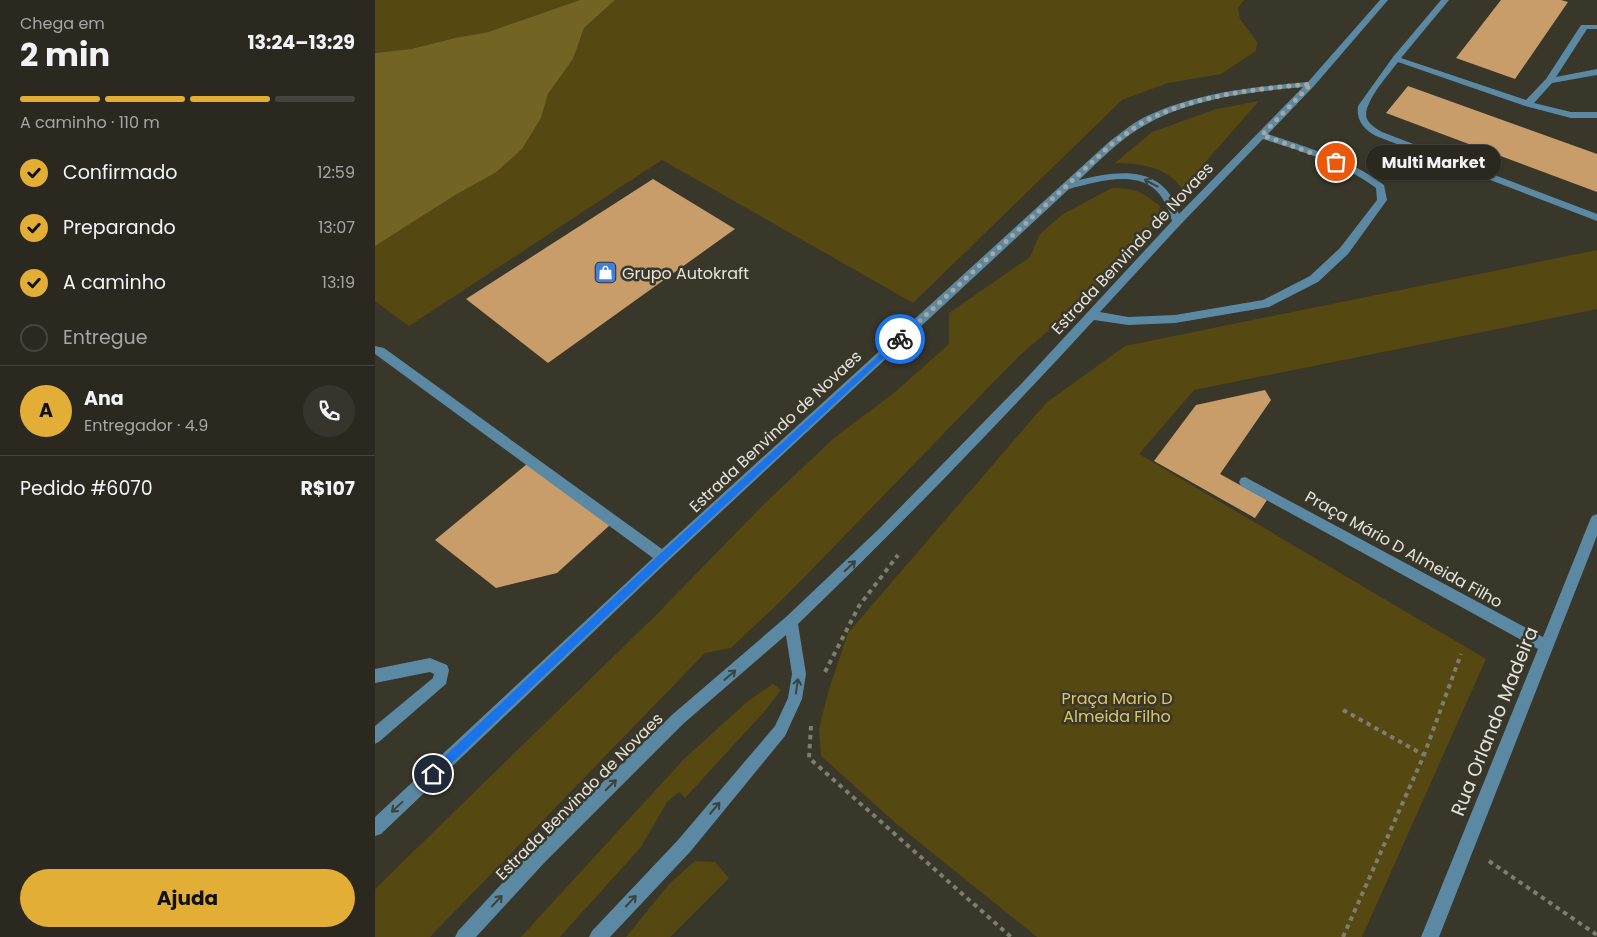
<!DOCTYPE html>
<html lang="pt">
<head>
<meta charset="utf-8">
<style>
  :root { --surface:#2b2820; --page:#37342d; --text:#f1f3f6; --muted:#a6a6a5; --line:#47443e; --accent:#e3ae35 }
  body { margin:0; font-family:Poppins,sans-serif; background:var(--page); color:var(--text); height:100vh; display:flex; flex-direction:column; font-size:19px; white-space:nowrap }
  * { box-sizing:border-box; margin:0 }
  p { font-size:16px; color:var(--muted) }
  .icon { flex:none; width:28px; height:28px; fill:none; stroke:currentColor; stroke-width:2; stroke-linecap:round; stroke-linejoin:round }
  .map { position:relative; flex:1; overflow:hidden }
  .sheet { display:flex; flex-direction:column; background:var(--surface); width:375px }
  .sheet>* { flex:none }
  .pin { position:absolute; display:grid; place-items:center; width:42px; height:42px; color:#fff; margin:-21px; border:2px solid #fff; border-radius:50%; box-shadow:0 1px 5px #0007 }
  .courier { position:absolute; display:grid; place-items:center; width:50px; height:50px; margin:-25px; border:4px solid #1a73e8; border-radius:50%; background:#fff; color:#222; box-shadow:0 1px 6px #0007 }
  .bubble { position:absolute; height:35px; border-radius:18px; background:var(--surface); box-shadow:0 1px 4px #0004,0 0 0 1px var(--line); font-size:16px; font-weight:700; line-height:35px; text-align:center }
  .headline em { font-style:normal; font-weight:700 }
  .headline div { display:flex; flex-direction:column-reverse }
  .headline { display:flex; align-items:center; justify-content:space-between; height:85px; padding:0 20px }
  h1 { font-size:32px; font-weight:700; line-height:38px }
  .bar { display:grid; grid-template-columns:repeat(4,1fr); gap:8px 5px; align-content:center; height:60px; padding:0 20px }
  .bar i { height:6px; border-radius:4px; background:var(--line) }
  .bar .on { background:var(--accent) }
  .bar p { grid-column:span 4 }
  .line { display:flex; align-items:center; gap:12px; padding:0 20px; border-top:1px solid var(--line) }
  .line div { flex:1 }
  .round { display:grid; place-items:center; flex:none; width:52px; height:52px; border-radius:26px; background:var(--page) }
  ol { padding:0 20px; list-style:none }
  li { display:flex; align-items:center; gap:15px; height:55px }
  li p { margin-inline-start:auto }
  li .icon { padding:5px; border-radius:50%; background:var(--accent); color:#111; stroke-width:4 }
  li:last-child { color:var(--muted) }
  li i { width:28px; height:28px; border:2px solid var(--line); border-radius:50% }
  .cta { display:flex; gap:10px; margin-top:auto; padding:10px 20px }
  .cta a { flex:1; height:58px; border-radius:30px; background:var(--accent); color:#111; font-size:20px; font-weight:700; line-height:58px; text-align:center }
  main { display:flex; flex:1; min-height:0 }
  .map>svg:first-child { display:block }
  .green { fill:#554811 }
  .forest { fill:#736424 }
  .building { fill:#c99d6a }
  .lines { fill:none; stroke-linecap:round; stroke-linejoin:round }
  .path { stroke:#7f7c72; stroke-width:4; stroke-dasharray:4.5 4.5; stroke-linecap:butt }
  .minor { fill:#5b89a4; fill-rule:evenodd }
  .oneway { stroke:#3e423c }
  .route { fill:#1a73e8 }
  .done { stroke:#a9a69d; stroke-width:5; stroke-dasharray:0 9 }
  .labels { text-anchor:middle; stroke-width:5; stroke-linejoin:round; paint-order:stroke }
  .street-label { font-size:16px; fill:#e5e3db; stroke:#39362a }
  .poi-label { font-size:16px; fill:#e5e3db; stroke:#39362a; text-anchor:start }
  .park-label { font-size:16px; fill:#dcc66a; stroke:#39362a }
  .near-street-label { font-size:19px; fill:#e5e3db; stroke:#39362a }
</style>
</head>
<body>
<main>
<section class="sheet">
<div class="headline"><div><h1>2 min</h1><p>Chega em</p></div><em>13:24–13:29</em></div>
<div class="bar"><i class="on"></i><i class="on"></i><i class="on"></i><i></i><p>A caminho · 110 m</p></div>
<ol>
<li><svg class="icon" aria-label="check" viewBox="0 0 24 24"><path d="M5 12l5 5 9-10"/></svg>Confirmado<p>12:59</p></li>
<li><svg class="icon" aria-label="check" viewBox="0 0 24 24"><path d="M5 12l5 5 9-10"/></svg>Preparando<p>13:07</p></li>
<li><svg class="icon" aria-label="check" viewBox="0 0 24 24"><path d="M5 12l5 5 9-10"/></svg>A caminho<p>13:19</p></li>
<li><i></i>Entregue</li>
</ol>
<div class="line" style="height:90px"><b class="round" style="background:var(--accent);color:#111">A</b><div><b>Ana</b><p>Entregador · 4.9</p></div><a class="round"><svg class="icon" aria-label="phone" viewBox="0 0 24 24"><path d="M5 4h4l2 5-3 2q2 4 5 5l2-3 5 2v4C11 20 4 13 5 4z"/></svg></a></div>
<div class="line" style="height:65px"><div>Pedido #6070</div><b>R$107</b></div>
<div class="cta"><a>Ajuda</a></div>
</section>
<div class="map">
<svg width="1222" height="937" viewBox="0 0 1222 937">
  <rect width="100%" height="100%" fill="#39362a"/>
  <!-- green -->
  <g class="green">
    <path d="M 0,0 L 205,0 L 113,32 L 80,38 L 36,49 L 0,53 Z"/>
    <path d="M 240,0 L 869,0 L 863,8 L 865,19 L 882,42 L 881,51 L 846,74 L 793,83 L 747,100 L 538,303 L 287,160 L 34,326 L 0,301 L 0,246 L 82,194 L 120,173 L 166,118 L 173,94 L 198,59 L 209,28 Z"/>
    <path d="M 884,101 L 807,189 C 794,167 763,163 740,163 L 777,132 L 841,109 Z"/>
    <path d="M 737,188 C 760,188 766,191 785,206 L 782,223 L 755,260 L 644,356 L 410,597 L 356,648 L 330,653 L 55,937 L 0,937 L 0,889 L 281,615 L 389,504 L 459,438 L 520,392 L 574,344 L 574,313 L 655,257 L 665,234 L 688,214 Z"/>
    <path d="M 1222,250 L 1222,309 L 819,390 L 764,454 L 1111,659 L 987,937 L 662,937 L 524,826 L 446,756 L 444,729 L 454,689 L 473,633 L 671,403 L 750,346 Z"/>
    <path d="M 398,684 L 406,690 L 389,712 L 310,798 L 304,792 L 292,802 L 266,847 L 185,937 L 146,937 L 309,759 L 373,701 Z"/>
    <path d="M 320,861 L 340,862 L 354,878 L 295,937 L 251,937 L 294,884 Z"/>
  </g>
  <!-- forest -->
  <path class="forest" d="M 205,0 L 240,0 L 209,28 L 198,59 L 173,94 L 166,118 L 147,149 L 120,173 L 82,194 L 0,246 L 0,53 L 36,49 L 80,38 L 113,32 Z"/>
  <!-- building -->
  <g class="building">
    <path d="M 1126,0 L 1186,0 L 1193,2 L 1140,79 L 1081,58 Z"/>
    <path d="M 1033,86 L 1222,154 L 1222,192 L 1011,113 Z"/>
    <path d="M 278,179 L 360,229 L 173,363 L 91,299 Z"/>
    <path d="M 890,390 L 896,400 L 845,474 L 892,500 L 880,518 L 779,461 L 821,405 Z"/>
    <path d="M 152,464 L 235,525 L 182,573 L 121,588 L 60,540 Z"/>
  </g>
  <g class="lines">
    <!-- path -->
    <g class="path">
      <path d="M 450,672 L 484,606 L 523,555"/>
      <path d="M 968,710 L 1049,755"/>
      <path d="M 436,726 L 434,758 L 636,937"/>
      <path d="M 1114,861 L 1222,935"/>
      <path d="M 968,937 L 1049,755 L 1086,654"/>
    </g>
    <!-- minor -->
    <g class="minor">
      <path d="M 1005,0 L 1013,0 L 939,86 L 893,134 C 933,148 975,159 1009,185 L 1012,200 L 973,254 L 943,282 L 894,307 L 800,323 L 753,325 L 719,320 C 623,424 525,526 423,624 L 431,674 L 427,699 L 410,736 L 315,852 L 235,937 L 214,937 L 217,931 L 303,840 L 400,726 L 413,698 L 417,674 L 411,635 L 308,724 L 170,862 L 101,937 L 80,937 L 83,931 L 158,850 L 298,714 L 411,617 L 506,527 L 648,382 L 797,221 C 795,215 793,208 790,203 C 772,166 725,181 694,189 L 293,561 L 6,834 L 0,836 L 0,817 L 278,558 L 0,354 L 0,346 L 9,348 L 287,549 L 735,141 C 745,134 755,125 766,119 C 817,93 877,87 933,82 ZM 928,87 L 804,214 C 789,164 744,170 704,180 C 725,160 746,138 772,124 C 818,98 875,92 928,87 ZM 888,139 C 927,152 968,163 1001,188 L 1002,200 L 965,248 L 935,276 L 888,300 L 800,315 L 753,317 L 725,312 L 806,224 Z"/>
      <path d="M 1066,0 L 1074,0 L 1026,58 L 1151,100 L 1171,79 L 1206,25 L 1222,25 L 1222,29 L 1212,29 L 1181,77 L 1222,69 L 1222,75 L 1177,83 L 1159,103 L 1196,112 L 1222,112 L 1222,118 L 1196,118 L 1150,106 L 1023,62 C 1014,74 986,105 992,119 C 995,125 1002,129 1007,132 L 1222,214 L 1222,221 L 1001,136 C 989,129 981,121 983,106 L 1018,57 Z"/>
      <path d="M 870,477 L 1168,637 L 1215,520 L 1217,516 L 1222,514 L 1222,536 L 1064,937 L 1046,937 L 1163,649 L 866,486 L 864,482 L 866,478 Z"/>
      <path d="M 55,658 L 72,665 L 74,670 L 71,684 L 5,741 L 0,744 L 0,726 L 58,678 L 59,674 L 55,672 L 0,683 L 0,669 Z"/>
    </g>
  </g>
  <!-- one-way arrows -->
  <defs><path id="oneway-shaft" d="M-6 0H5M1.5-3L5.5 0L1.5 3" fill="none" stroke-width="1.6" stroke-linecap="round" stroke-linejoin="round" transform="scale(1.25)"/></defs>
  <g class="oneway">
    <use href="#oneway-shaft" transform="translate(776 183) rotate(-152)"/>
    <use href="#oneway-shaft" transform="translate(475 566) rotate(-44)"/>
    <use href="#oneway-shaft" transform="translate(355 675) rotate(-41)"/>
    <use href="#oneway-shaft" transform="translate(422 686) rotate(-81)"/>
    <use href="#oneway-shaft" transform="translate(236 785) rotate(-45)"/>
    <use href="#oneway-shaft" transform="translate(22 807) rotate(137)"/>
    <use href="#oneway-shaft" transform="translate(340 808) rotate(-50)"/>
    <use href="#oneway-shaft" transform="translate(122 901) rotate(-47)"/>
    <use href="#oneway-shaft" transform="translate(256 901) rotate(-47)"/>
  </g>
  <!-- route -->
  <path class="route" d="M 525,336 L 528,337 L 528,340 L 291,560 L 61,778 L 54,778 L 54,771 L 285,554 Z"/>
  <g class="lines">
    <!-- done -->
    <path class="done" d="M 525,339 L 738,143 C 749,136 759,127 770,121 C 821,95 880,89 936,84 L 887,135 L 961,162"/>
  </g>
  <!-- icons -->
  <defs>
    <symbol id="shop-square" viewBox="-11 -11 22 22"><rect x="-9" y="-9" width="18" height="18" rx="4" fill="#3f7fe0" stroke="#39362a"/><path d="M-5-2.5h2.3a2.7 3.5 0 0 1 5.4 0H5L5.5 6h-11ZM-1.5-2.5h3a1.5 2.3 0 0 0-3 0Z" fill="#fff"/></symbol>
  </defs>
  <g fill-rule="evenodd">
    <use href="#shop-square" x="218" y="260" width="25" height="25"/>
  </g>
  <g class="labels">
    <!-- street labels -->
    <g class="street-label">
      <text transform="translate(757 248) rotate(-47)" y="6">Estrada Benvindo de Novaes</text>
      <text transform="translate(400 431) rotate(-43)" y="6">Estrada Benvindo de Novaes</text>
      <text transform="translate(1029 549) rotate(29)" y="6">Praça Mário D Almeida Filho</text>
      <text transform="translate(204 796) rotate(-45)" y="6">Estrada Benvindo de Novaes</text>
    </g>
    <!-- poi labels -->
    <g class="poi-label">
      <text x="247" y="279">Grupo Autokraft</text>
    </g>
    <!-- park labels -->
    <g class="park-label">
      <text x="742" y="704">Praça Mario D<tspan x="742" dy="18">Almeida Filho</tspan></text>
    </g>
    <!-- near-street labels -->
    <g class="near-street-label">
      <text transform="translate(1119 721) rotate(-68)" y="7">Rua Orlando Madeira</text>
    </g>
  </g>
</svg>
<div class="pin" style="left:961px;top:162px;background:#ea580c"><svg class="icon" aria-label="bag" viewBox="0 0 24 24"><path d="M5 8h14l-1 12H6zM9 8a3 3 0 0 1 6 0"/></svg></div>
<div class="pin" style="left:58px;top:774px;background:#1f2937"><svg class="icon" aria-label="home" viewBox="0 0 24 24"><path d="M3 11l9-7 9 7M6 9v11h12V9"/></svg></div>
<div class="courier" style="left:525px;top:339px"><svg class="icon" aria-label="bike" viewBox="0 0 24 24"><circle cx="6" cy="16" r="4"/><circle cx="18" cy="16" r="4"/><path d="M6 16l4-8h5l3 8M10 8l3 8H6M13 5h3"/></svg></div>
<div class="bubble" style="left:991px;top:145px;width:135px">Multi Market</div>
</div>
</main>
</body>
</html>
